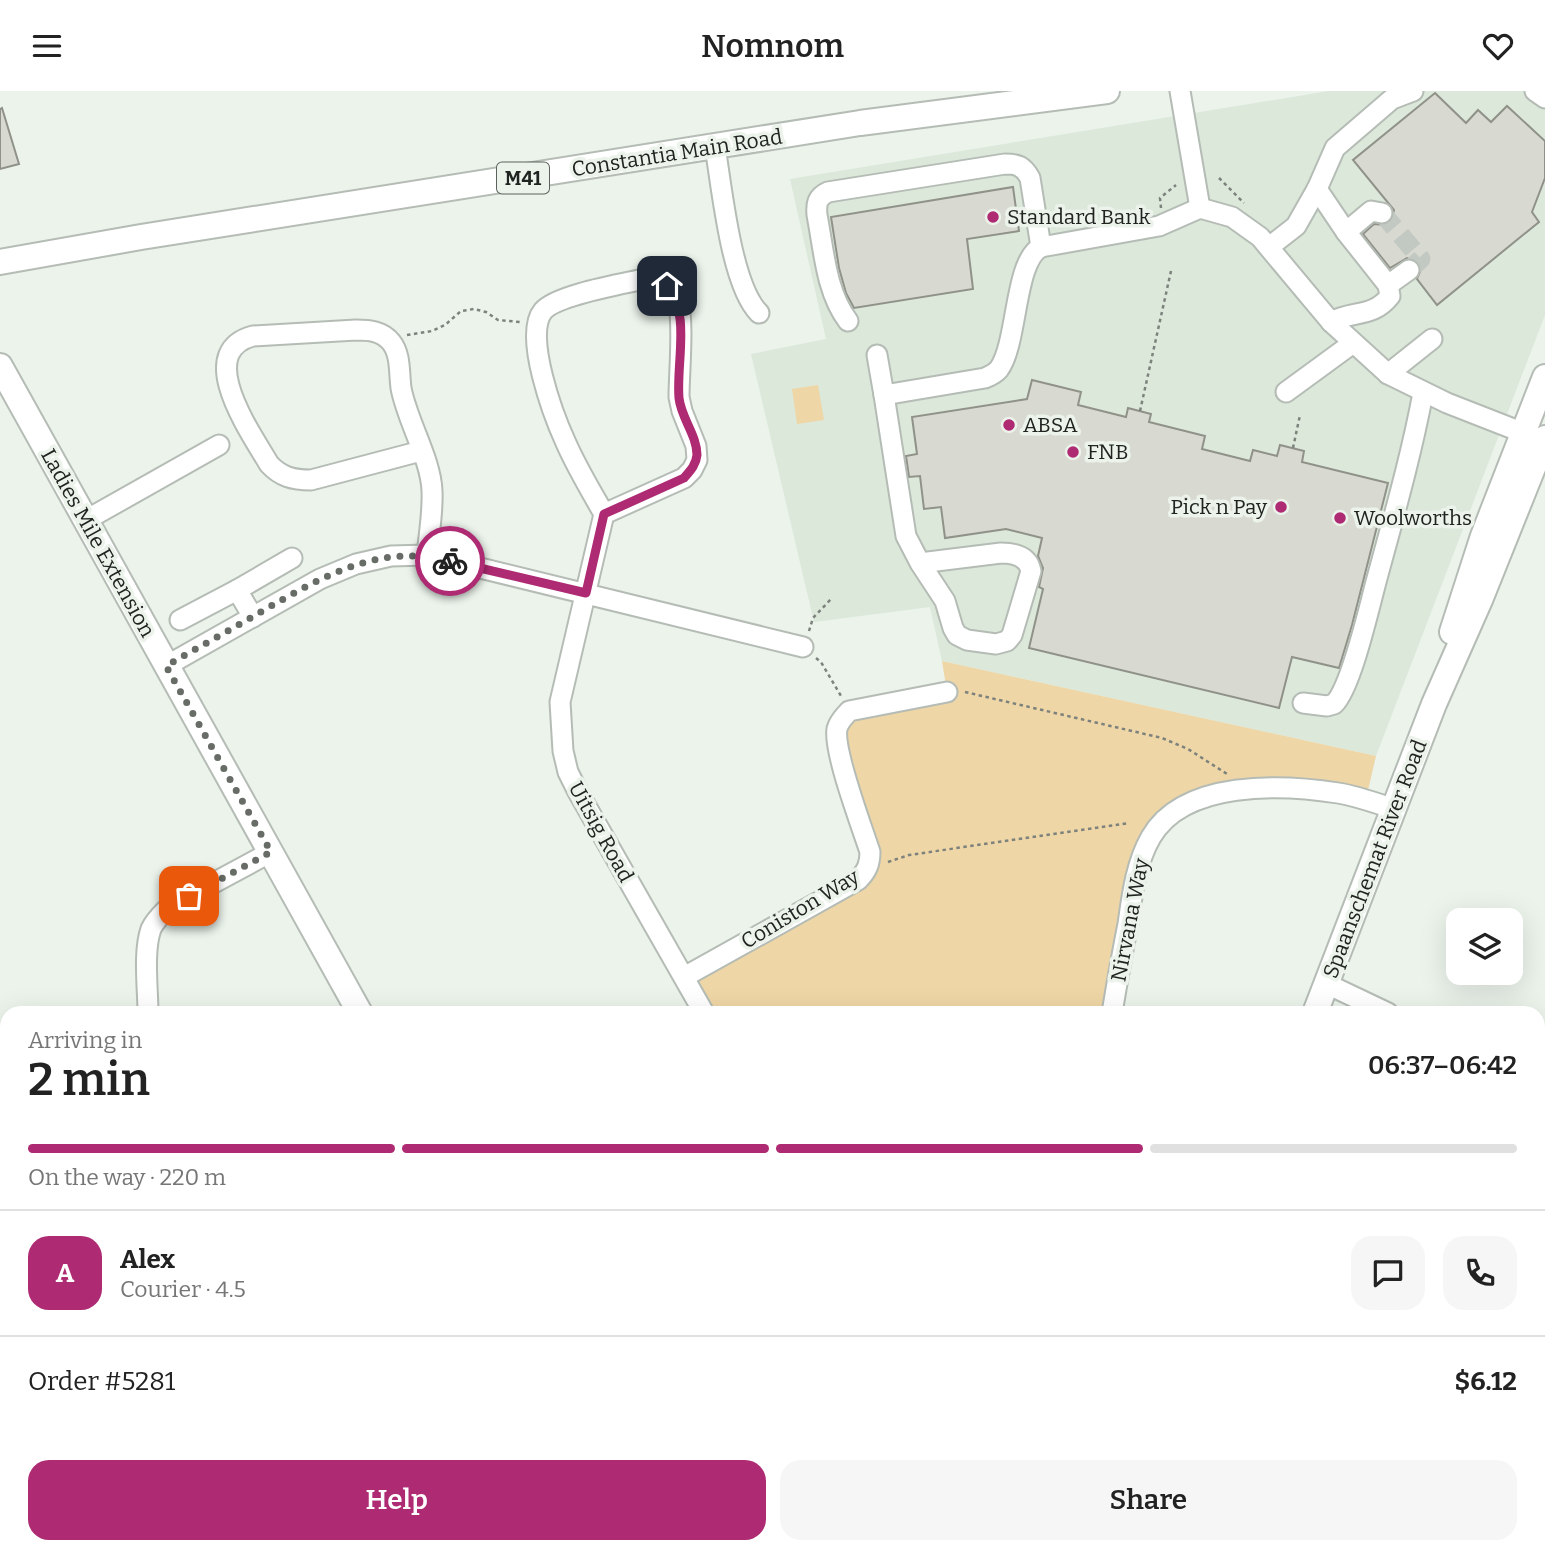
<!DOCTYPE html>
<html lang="en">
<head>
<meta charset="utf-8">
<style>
  :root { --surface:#fff; --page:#f6f6f6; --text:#222; --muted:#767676; --line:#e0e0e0; --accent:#ae2a72 }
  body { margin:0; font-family:Bitter,serif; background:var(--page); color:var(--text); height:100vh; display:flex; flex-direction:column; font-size:26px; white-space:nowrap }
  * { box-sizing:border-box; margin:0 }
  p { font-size:23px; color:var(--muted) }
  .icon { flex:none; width:38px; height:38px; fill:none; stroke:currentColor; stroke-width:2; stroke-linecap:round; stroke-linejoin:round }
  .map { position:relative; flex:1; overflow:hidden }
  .drawer { position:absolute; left:0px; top:915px; width:1545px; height:548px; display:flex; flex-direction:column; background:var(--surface); border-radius:21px 21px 0 0; box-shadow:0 7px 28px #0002 }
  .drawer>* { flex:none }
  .buttons { position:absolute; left:1446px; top:817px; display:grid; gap:14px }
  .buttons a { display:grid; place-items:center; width:77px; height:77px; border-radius:14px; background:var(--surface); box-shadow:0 7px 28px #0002; font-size:35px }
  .pin { position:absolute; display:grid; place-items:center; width:60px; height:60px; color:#fff; margin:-30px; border-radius:14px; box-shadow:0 4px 10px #0006 }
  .courier { position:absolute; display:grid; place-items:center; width:70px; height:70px; margin:-35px; border:5px solid #ae2a72; border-radius:50%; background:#fff; color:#222; box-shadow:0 2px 9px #0007 }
  .overview em { font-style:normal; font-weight:600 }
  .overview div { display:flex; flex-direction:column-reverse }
  .overview { display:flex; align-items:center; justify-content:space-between; height:119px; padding:0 28px }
  h1 { font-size:46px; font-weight:600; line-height:52px }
  .bar { display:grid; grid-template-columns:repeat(4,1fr); gap:10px 7px; align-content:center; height:84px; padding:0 28px }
  .bar i { height:9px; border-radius:5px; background:var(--line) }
  .bar .current { background:var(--accent) }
  .bar p { grid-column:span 4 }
  .line { display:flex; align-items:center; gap:18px; padding:0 28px; border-top:2px solid var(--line) }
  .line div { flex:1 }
  .round { display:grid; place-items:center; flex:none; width:74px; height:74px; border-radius:21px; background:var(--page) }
  .primary-button { display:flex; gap:14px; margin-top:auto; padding:14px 28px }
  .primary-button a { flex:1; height:80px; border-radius:21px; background:var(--accent); color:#fff; font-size:28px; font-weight:600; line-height:80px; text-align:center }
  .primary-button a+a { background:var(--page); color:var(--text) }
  header { display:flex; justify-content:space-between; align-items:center; height:91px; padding:0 28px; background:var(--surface); font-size:32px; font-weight:600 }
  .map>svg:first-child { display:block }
  .built { fill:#dbe8da }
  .green { fill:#efd6a6 }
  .building { fill:#d8d9d0; stroke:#909289; stroke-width:2 }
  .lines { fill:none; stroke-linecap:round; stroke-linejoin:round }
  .minor-tunnel { stroke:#c2c9c2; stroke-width:19; stroke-dasharray:19 10; stroke-linecap:butt }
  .minor-casing { stroke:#b5bcb5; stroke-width:23 }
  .major-casing { stroke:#b5bcb5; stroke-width:28 }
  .path { stroke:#7d827d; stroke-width:2.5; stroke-dasharray:3.5 3.5; stroke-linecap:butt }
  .minor { stroke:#fff; stroke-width:19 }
  .major { stroke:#fff; stroke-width:24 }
  .done { stroke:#676c67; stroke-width:7; stroke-dasharray:0 12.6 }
  .route { stroke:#ae2a72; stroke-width:9 }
  .poi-dot { fill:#ae2a72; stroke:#ebf3eb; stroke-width:2.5 }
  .labels { text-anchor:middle; stroke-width:7; stroke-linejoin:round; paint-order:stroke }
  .shield { fill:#ebf3eb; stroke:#5d615d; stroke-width:2 }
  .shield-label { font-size:19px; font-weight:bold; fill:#202320 }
  .street-label { font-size:21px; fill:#202320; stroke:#ebf3eb }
  .poi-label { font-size:21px; fill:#202320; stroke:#ebf3eb; text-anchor:start }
</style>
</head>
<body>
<header><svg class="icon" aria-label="menu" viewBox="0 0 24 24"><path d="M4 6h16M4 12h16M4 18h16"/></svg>Nomnom<svg class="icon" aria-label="heart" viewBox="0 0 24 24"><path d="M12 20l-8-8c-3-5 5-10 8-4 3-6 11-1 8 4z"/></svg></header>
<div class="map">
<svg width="1545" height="1462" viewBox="0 0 1545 1462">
  <rect width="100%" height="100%" fill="#ebf3eb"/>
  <!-- built -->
  <path class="built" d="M 1329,0 L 1545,0 L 1545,224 L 1376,665 L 942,570 L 930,516 L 814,531 L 751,263 L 826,248 L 790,88 Z"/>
  <!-- green -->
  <g class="green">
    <path d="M 818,294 L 824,329 L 797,333 L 792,298 Z"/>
    <path d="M 942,570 L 1376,665 L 1366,708 L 1343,702 L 1207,708 L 1153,746 L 1114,922 L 705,922 L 684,886 L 864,783 L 841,628 L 947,601 Z"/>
  </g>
  <!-- building -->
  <g class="building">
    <path d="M 1435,2 L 1466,32 L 1478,19 L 1491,31 L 1507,15 L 1545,50 L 1545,87 L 1532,121 L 1539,131 L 1437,214 L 1417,188 L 1421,178 L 1418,171 L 1407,167 L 1390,177 L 1363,143 L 1374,133 L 1385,134 L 1391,130 L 1394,119 L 1353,69 Z"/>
    <path d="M 2,17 L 19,73 L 0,78 L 0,18 Z"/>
    <path d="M 1013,96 L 1019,140 L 967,148 L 973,198 L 854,217 L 846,202 L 839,177 L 831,126 Z"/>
    <path d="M 1032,289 L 1081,301 L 1078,314 L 1126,326 L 1128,317 L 1151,323 L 1149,331 L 1205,345 L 1202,358 L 1250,370 L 1253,359 L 1277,365 L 1280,354 L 1304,360 L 1302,371 L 1388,392 L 1352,534 L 1339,577 L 1292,566 L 1279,617 L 1029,557 L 1043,498 L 1039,496 L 1043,477 L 1038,465 L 1042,447 L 1006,438 L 945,447 L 941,416 L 924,418 L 920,385 L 909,386 L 906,365 L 917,363 L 912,326 L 1027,308 Z"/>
  </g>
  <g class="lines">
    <!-- minor-tunnel -->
    <path class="minor-tunnel" d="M 1382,122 L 1421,168 L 1409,179"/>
    <defs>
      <g id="minor">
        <path d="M 1180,0 L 1200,117 L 1232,126 L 1260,146 L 1331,231 L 1388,283 L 1447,312 L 1534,346"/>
        <path d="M 1535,0 L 1545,7"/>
        <path d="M 715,56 C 722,97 731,194 759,222"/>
        <path d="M 1317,98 L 1346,141 L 1371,120 L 1382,122"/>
        <path d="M 1346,141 L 1388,194 L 1409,179"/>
        <path d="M 1269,156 L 1296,135 L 1317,98 L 1335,57 L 1392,8 L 1413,0"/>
        <path d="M 848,230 C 826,201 824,160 817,124 C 816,113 817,106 828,101 L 1005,73 C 1018,73 1023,75 1030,87 L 1041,156"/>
        <path d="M 1331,231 C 1353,219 1373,227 1390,205 L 1388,194"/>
        <path d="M 877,264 L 884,304"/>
        <path d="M 1388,283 L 1432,248"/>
        <path d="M 1286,301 L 1353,252"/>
        <path d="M 421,360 L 311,389 C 293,389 281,386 269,373 C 251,342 193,261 253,245 L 356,239 C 369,239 382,240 391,251 C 401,263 399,282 401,297 C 407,330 431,368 432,400 C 433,421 429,443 427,464"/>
        <path d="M 604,423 L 684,387 L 692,379 L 697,369 L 696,355 L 682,320 L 679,306 C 679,283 684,230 678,211 C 673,196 659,189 644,188 C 622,193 556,204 543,220 C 523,244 554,326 566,352 C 577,377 591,400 604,423 L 560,611 L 563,660 L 568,681 L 578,701 L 704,922"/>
        <path d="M 86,429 L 219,354"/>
        <path d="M 920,472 L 1001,462 C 1014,462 1028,465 1031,480 L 1012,544 L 1007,550 L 996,553 L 967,549 L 957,544 L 953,537 L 945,510 L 920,472 L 906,445 L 884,304 L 985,287 C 990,285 995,283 999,278 C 1018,252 1014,170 1041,156 L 1159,135 L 1200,117"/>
        <path d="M 253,526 L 237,499 L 292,467"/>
        <path d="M 180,529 L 237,499"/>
        <path d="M 166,575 L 320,488 L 356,473 L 391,465 L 427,464 L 803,556"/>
        <path d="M 1303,612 L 1327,615 L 1334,613 C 1351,597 1369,517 1376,491 C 1393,428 1411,366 1423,302"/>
        <path d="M 684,886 L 858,789 C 867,780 870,773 870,761 C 862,736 833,660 837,638 C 839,630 844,626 849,620 L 947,601"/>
        <path d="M 1327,893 L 1388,922"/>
        <path d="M 148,922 C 148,899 143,860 151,838 C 155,829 162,823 169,816 L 271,761"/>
        <path d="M 1112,922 C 1117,892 1122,863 1128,833 C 1132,804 1136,772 1151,746 C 1184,689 1282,693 1338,702 C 1357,705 1376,712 1394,718"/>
        <path d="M 1538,981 L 1545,977"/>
        <path d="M 1538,1075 L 1545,1085"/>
        <path d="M 1538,1429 L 1545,1423"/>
        <path d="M 1060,1456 L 1077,1462"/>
        <path d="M 145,1462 L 145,1456"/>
        <path d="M 929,1462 L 933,1456"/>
        <path d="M 1257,1462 L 1258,1456"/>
      </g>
      <g id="major">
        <path d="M 0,171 L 141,146 L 860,32 L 1107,0"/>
        <path d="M 0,275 L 360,922"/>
        <path d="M 1452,541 L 1483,445 L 1545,286"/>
        <path d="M 1315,922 L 1434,613 L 1480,509 L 1545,347"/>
        <path d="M 579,1456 L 580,1462"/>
        <path d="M 1107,1462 L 1110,1456"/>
      </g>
    </defs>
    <!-- minor casing -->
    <use href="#minor" class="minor-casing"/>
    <!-- major casing -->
    <use href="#major" class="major-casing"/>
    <!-- path -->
    <g class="path">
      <path d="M 1219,87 L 1244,112"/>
      <path d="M 1161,117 L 1160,107 L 1176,94"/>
      <path d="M 407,244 L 432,240 L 445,234 L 461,220 L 474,218 L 486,221 L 498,229 L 520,231"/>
      <path d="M 1140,320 L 1171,180"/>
      <path d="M 1293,357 L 1300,324"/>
      <path d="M 809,540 L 813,527 L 832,507"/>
      <path d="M 816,567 L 821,571 L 841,605"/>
      <path d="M 965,601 L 1162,647 L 1188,658 L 1227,683"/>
      <path d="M 888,771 L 909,764 L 1129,732"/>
    </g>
    <!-- minor -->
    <use href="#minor" class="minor"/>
    <!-- major -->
    <use href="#major" class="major"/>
  </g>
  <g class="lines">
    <!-- done -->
    <path class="done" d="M 189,805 L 271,761 L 166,575 C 199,556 232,538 264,519 C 324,485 379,452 450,470"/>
    <!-- route -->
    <path class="route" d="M 450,470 L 586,502 L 604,423 L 684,387 C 690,380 696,374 697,364 C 697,344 681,327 679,307 C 676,272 691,222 667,195"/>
  </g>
  <!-- markers -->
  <g class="poi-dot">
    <circle cx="993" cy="126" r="7"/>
    <circle cx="1009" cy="334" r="7"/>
    <circle cx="1073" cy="361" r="7"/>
    <circle cx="1281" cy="416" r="7"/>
    <circle cx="1340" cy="427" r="7"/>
  </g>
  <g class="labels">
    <!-- shield labels -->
    <rect class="shield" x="497" y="71.5" width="52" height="31" rx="5"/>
    <g class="shield-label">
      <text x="523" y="94">M41</text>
    </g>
    <!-- street labels -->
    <g class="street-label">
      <text transform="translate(677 62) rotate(-9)" y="7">Constantia Main Road</text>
      <text transform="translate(98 452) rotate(61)" y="7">Ladies Mile Extension</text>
      <text transform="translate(601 741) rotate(61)" y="7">Uitsig Road</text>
      <text transform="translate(1375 768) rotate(-69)" y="7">Spaanschemat River Road</text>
      <text transform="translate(800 818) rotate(-31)" y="7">Coniston Way</text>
      <text transform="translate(1130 829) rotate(-79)" y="7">Nirvana Way</text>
    </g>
    <!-- poi labels -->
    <g class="poi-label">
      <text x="1007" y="133">Standard Bank</text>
      <text x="1023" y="341">ABSA</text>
      <text x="1087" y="368">FNB</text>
      <text x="1267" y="423" text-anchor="end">Pick n Pay</text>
      <text x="1354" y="434">Woolworths</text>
    </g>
  </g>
</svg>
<div class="buttons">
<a><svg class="icon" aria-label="layers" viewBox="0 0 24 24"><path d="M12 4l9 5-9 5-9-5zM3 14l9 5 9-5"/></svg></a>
</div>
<div class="pin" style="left:189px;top:805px;background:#ea580c"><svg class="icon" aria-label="bag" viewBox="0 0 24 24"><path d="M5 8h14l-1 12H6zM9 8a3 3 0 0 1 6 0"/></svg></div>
<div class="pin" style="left:667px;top:195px;background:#1f2937"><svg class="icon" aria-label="home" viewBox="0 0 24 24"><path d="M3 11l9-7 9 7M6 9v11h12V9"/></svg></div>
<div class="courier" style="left:450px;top:470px"><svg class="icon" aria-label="bike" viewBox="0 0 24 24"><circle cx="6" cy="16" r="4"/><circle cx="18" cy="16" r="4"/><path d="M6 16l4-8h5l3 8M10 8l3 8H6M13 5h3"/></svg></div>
<section class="drawer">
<div class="overview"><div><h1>2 min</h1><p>Arriving in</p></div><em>06:37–06:42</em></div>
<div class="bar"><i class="current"></i><i class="current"></i><i class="current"></i><i></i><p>On the way · 220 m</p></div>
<div class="line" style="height:126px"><b class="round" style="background:var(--accent);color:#fff">A</b><div><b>Alex</b><p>Courier · 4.5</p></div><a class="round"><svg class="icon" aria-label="chat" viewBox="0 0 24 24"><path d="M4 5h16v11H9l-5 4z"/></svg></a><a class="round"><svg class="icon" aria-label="phone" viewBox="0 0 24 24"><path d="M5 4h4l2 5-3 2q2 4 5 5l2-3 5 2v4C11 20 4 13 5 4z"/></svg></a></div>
<div class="line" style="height:91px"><div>Order #5281</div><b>$6.12</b></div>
<div class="primary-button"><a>Help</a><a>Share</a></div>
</section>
</div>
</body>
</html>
